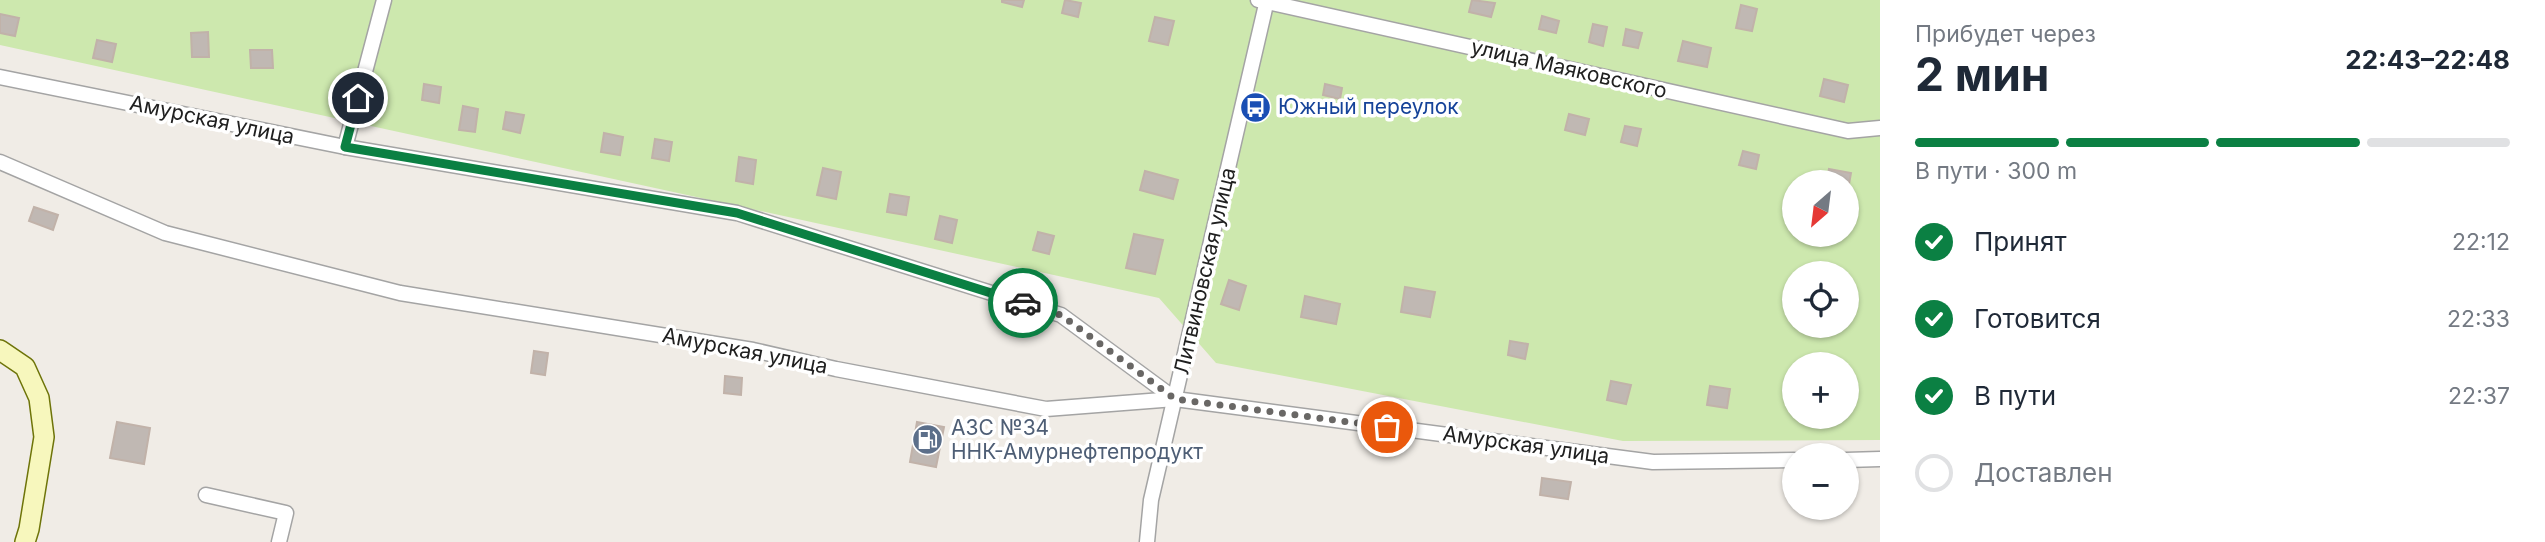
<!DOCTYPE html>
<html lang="ru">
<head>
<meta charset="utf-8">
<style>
  :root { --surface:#fff; --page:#f6f6f7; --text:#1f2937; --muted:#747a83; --line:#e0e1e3; --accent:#0b8043 }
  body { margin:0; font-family:Inter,sans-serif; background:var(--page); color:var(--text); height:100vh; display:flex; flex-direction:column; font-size:26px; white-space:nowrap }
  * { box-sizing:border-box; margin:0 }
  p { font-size:23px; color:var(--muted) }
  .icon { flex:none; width:38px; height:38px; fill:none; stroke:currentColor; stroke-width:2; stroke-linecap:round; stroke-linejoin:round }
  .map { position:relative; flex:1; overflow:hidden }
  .drawer { display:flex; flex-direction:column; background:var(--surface); width:665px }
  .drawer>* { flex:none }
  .needle { width:46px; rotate:208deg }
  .controls { position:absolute; left:1782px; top:170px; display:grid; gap:14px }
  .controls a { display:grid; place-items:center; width:77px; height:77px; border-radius:50%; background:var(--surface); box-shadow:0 2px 5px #0004; font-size:35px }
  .pin { position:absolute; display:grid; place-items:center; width:60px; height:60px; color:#fff; margin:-30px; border:4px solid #fff; border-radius:50%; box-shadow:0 2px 7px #0007 }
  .courier { position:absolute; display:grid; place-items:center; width:70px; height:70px; margin:-35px; border:5px solid #0b8043; border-radius:50%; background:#fff; color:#222; box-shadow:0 2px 9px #0007 }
  .headline em { font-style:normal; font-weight:700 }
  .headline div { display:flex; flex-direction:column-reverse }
  .headline { display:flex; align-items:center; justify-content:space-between; height:119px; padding:0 35px }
  h1 { font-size:46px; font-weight:700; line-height:52px }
  .bar { display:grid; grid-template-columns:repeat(4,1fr); gap:10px 7px; align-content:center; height:84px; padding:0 35px }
  .bar i { height:9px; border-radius:5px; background:var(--line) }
  .bar .active { background:var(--accent) }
  .bar p { grid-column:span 4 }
  ol { padding:0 35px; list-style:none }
  li { display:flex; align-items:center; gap:21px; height:77px }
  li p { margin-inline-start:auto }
  li .icon { padding:7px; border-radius:50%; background:var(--accent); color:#fff; stroke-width:4 }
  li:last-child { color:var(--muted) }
  li i { width:38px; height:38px; border:4px solid var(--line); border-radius:50% }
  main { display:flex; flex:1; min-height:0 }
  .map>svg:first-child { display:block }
  .grass { fill:#cde8ae; fill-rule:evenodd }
  .building { fill:#c0b8b3; stroke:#c1b2a9; stroke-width:2 }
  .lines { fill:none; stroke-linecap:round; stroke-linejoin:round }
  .minor-casing { stroke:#a4a4a4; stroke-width:17 }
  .secondary-casing { stroke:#6e7409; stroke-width:22 }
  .minor { stroke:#fff; stroke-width:14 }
  .secondary { stroke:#f7f7bd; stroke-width:19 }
  .done { stroke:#696765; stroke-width:7; stroke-dasharray:0 12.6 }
  .route { stroke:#0b8043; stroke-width:9 }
  .labels { text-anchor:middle; stroke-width:7; stroke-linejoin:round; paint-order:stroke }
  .street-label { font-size:21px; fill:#202020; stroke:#fff }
  .transit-label { font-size:21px; fill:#164399; stroke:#fff; text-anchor:start }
  .service-label { font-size:21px; fill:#4e5e75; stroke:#fff; text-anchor:start }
</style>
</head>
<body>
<main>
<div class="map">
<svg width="1880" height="542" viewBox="0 0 1880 542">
  <rect width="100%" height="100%" fill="#f0ece6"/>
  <!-- grass -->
  <path class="grass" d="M 0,0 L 1880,0 L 1880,440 L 1623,441 L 1216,363 L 1159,298 L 0,45 ZM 1794,182 L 1846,182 L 1846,234 L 1794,234 ZM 1794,273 L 1846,273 L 1846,326 L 1794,326 ZM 1794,364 L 1846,364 L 1846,416 L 1794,416 Z"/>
  <!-- building -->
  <g class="building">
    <path d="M 1002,0 L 1024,0 L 1022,7 L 1002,2 Z"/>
    <path d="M 1065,0 L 1081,3 L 1078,17 L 1062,13 Z"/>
    <path d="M 1472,0 L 1495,3 L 1491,17 L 1469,12 Z"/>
    <path d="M 1741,5 L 1757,9 L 1752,31 L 1736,28 Z"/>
    <path d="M 0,14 L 19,18 L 15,36 L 0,33 Z"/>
    <path d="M 1542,16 L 1559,21 L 1556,33 L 1539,29 Z"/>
    <path d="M 1155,17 L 1174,21 L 1168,45 L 1149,41 Z"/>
    <path d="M 1593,24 L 1607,27 L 1603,46 L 1589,42 Z"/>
    <path d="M 1626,29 L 1642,33 L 1638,48 L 1623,45 Z"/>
    <path d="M 208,32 L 209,57 L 192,57 L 191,33 Z"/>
    <path d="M 97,40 L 116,44 L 112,62 L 93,58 Z"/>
    <path d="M 1683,41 L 1711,48 L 1707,67 L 1678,61 Z"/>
    <path d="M 250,50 L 272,50 L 273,68 L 251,68 Z"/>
    <path d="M 1824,79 L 1848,85 L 1844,102 L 1820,96 Z"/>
    <path d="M 424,84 L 441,87 L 439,103 L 422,100 Z"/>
    <path d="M 1325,84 L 1342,88 L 1340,99 L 1323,95 Z"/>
    <path d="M 463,106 L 478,109 L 475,132 L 459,130 Z"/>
    <path d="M 506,112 L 524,115 L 520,133 L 503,129 Z"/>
    <path d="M 1569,114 L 1589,119 L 1585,135 L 1565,130 Z"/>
    <path d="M 1625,126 L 1641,129 L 1637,146 L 1621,142 Z"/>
    <path d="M 604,133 L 623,137 L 620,155 L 601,152 Z"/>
    <path d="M 655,139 L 672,142 L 669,161 L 652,158 Z"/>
    <path d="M 1743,151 L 1759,155 L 1756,169 L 1739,165 Z"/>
    <path d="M 739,157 L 756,160 L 753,184 L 736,181 Z"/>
    <path d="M 823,168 L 841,172 L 836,199 L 817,195 Z"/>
    <path d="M 1829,169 L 1851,173 L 1847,195 L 1846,182 L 1826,182 Z"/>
    <path d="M 1145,171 L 1178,180 L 1173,199 L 1140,190 Z"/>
    <path d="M 890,194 L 909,197 L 906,215 L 887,212 Z"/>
    <path d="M 34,207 L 58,215 L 53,230 L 29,221 Z"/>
    <path d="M 940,216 L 957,220 L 952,243 L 935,239 Z"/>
    <path d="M 1038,232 L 1054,236 L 1049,254 L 1033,250 Z"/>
    <path d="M 1134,234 L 1163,240 L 1155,274 L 1126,268 Z"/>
    <path d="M 1229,280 L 1246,286 L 1239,310 L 1221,304 Z"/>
    <path d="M 1405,287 L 1435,292 L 1430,317 L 1401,312 Z"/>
    <path d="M 1305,296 L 1340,304 L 1336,324 L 1301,317 Z"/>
    <path d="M 1510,341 L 1528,344 L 1525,359 L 1508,355 Z"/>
    <path d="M 534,351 L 548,353 L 545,375 L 531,373 Z"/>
    <path d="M 725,376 L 742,378 L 741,395 L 724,393 Z"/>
    <path d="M 1611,381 L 1631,385 L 1626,404 L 1607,400 Z"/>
    <path d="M 1710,386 L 1730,389 L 1727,408 L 1707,405 Z"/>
    <path d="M 117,422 L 150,428 L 144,464 L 110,458 Z"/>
    <path d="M 917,422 L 944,427 L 936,467 L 910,462 Z"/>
    <path d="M 1542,478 L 1571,482 L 1568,499 L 1540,495 Z"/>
  </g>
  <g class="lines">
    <defs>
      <g id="minor">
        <path d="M 1258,0 L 1848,131 L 1880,128"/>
        <path d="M 0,77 L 345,147 L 737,213 L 1061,315 L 1175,399"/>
        <path d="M 345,147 L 384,0"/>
        <path d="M 0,162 L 165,233 L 400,293 L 753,350 L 836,369 L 1046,409 L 1175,399 L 1653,462 L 1794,460"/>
        <path d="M 1846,460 L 1880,459"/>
        <path d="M 206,495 L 286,513 L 279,542"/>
        <path d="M 1147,542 L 1151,500 L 1267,0"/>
      </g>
      <path id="secondary" d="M 0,350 L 25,367 L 39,398 L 44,437 L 29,529 L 25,542"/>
    </defs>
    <!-- minor casing -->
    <use href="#minor" class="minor-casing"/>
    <!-- secondary casing -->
    <use href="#secondary" class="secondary-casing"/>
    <!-- minor -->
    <use href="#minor" class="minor"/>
    <!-- secondary -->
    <use href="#secondary" class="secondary"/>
  </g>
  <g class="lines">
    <!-- done -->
    <path class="done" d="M 1023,303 L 1061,315 L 1175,399 L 1387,427"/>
    <!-- route -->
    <path class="route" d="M 358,98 L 345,147 L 737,213 L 1023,303"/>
  </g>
  <!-- icons -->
  <defs>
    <symbol id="bus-disc" viewBox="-11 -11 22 22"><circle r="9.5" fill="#1a4fb4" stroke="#fff"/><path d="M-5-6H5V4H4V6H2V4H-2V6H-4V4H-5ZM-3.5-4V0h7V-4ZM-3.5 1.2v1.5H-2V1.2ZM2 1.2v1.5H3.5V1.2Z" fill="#fff"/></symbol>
    <symbol id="fuel-disc" viewBox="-11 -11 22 22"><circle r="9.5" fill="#5c6f8a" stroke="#fff"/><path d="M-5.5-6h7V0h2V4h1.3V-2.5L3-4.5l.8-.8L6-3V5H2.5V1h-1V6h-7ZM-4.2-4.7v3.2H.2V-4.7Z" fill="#fff"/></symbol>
  </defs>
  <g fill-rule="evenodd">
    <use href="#bus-disc" x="1238" y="90" width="35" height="35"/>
    <use href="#fuel-disc" x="910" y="422" width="35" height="35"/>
  </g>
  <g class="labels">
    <!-- street labels -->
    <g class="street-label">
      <text transform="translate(1569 69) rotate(13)" y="7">улица Маяковского</text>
      <text transform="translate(212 120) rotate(12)" y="7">Амурская улица</text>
      <text transform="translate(1205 271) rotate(-77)" y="7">Литвиновская улица</text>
      <text transform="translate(745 351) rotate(11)" y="7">Амурская улица</text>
      <text transform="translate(1526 445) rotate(8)" y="7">Амурская улица</text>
    </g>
    <!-- transit labels -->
    <g class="transit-label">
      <text x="1278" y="114">Южный переулок</text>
    </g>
    <!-- service labels -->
    <g class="service-label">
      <text x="951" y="435">АЗС №34<tspan x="951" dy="24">ННК-Амурнефтепродукт</tspan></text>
    </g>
  </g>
</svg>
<div class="controls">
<a><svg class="needle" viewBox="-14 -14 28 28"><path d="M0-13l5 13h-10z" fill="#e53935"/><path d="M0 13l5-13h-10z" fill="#747a83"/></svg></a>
<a><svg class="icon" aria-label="locate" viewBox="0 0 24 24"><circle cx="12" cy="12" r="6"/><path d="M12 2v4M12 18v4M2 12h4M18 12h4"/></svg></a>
<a>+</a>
<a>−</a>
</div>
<div class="pin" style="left:1387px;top:427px;background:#ea580c"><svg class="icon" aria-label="bag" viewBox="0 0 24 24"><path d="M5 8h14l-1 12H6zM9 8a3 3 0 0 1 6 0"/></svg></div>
<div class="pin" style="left:358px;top:98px;background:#1f2937"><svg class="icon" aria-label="home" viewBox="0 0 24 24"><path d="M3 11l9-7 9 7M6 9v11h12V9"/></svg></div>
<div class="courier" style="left:1023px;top:303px"><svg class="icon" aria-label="car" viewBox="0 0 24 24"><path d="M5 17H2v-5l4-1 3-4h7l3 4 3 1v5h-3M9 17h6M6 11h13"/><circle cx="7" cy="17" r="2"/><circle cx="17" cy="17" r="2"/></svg></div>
</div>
<section class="drawer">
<div class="headline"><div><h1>2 мин</h1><p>Прибудет через</p></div><em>22:43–22:48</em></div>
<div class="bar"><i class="active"></i><i class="active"></i><i class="active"></i><i></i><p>В пути · 300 m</p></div>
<ol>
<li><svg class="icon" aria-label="check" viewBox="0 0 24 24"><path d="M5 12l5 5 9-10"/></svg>Принят<p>22:12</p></li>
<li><svg class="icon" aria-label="check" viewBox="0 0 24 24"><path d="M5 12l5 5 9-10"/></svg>Готовится<p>22:33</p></li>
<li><svg class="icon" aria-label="check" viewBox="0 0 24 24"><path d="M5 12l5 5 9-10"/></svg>В пути<p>22:37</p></li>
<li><i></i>Доставлен</li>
</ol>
</section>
</main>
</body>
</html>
